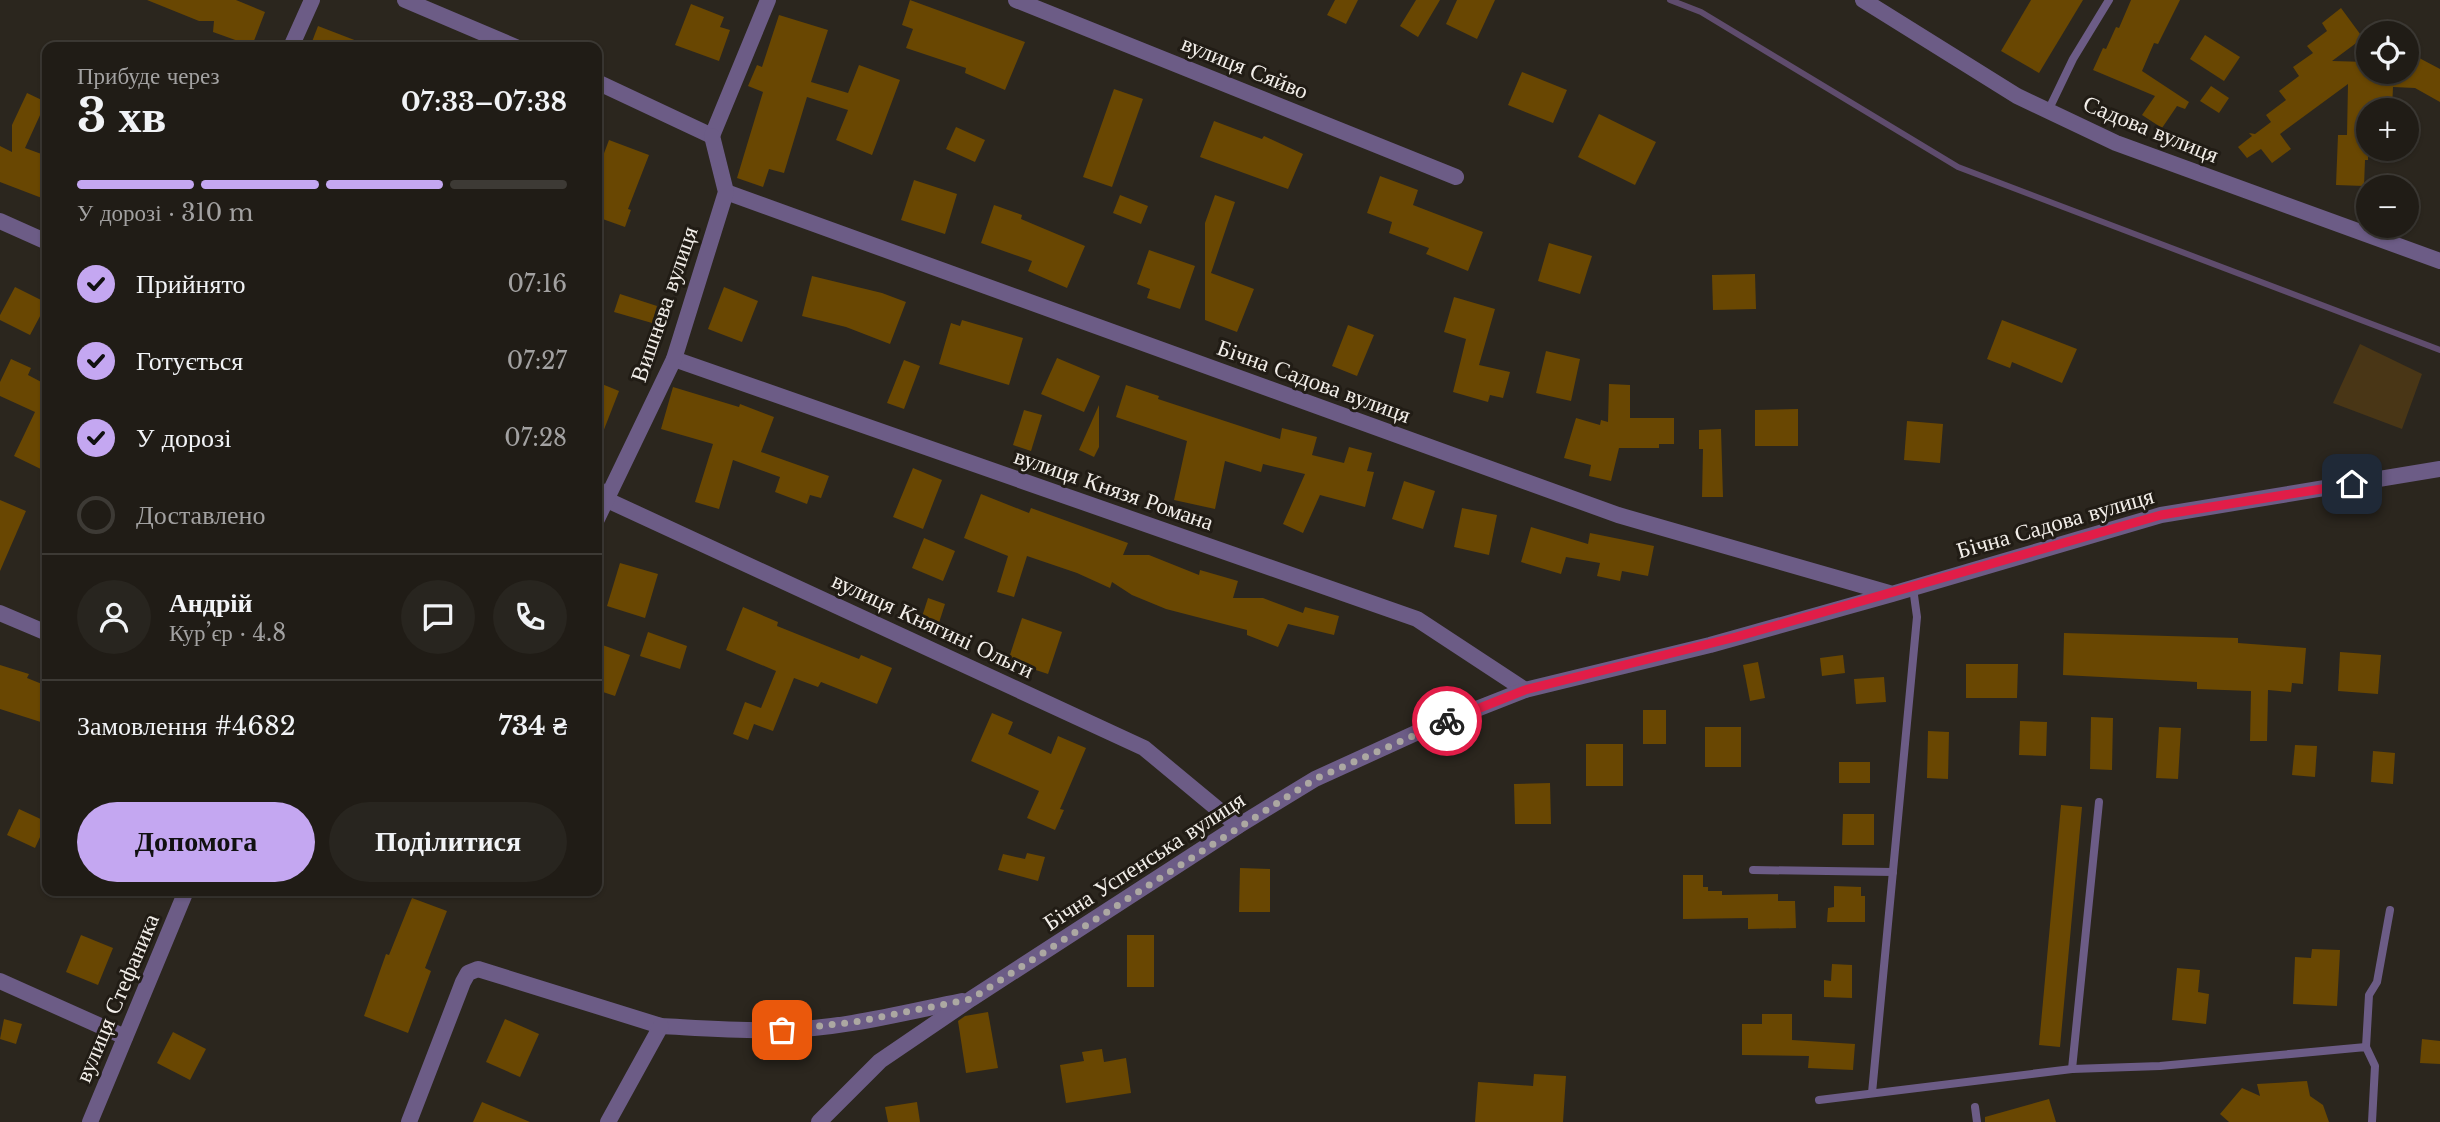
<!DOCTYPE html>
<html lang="uk">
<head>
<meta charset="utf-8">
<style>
  :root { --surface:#201c16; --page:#28251f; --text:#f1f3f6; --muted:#a2a1a1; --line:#3d3a35; --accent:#c4a7f1 }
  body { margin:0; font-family:"Libre Baskerville",serif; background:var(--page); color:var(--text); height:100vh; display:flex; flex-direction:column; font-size:26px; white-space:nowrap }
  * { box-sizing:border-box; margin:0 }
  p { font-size:23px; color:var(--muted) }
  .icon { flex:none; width:38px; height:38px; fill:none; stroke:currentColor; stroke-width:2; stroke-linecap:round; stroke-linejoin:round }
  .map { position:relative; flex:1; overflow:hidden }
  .drawer { position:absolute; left:42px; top:42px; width:560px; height:854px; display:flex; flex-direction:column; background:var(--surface); border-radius:14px; box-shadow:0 2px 5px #0004,0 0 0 2px var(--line) }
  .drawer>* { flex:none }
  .tools { position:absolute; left:2356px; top:21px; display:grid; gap:14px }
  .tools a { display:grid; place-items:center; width:63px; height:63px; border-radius:50%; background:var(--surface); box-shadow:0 2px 5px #0004,0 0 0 2px var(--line); font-size:35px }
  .pin { position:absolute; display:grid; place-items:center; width:60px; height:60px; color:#fff; margin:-30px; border-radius:14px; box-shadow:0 4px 10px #0006 }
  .courier { position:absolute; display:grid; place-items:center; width:70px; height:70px; margin:-35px; border:5px solid #e11d48; border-radius:50%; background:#fff; color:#222; box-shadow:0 2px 9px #0007 }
  .overview em { font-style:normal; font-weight:700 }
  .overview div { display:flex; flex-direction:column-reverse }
  .overview { display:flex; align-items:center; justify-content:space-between; height:119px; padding:0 35px }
  h1 { font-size:46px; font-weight:700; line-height:52px }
  .bar { display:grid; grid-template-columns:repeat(4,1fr); gap:10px 7px; align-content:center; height:84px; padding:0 35px }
  .bar i { height:9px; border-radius:5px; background:var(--line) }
  .bar .current { background:var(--accent) }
  .bar p { grid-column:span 4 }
  .line { display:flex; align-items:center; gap:18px; padding:0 35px; border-top:2px solid var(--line) }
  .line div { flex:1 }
  .round { display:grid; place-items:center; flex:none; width:74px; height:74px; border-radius:37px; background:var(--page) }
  ol { padding:0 35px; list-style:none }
  li { display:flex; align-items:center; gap:21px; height:77px }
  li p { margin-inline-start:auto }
  li .icon { padding:7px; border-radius:50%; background:var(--accent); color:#111; stroke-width:4 }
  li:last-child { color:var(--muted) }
  li i { width:38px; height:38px; border:4px solid var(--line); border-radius:50% }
  .cta { display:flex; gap:14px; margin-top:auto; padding:14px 35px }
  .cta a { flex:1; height:80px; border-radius:42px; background:var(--accent); color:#111; font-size:28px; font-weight:700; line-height:80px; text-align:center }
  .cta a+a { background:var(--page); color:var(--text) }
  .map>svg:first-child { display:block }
  .green { fill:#493616 }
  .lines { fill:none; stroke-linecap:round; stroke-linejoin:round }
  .stream { stroke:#5f4c6d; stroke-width:6 }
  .building { fill:#694702 }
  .service { stroke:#6c5c86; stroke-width:8 }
  .minor { stroke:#6c5c86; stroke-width:16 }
  .done { stroke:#aca8a2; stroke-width:7; stroke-dasharray:0 12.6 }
  .route { stroke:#e11d48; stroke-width:9 }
  .labels { text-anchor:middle; stroke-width:6; stroke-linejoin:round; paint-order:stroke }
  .street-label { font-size:23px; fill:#f2eee9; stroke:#211c15 }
</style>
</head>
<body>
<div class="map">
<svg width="2440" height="1122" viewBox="0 0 2440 1122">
  <rect width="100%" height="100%" fill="#2b261e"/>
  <!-- green -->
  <path class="green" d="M 2360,344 L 2422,374 L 2402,429 L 2333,403 Z"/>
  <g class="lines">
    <!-- stream -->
    <path class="stream" d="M 1670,0 L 1701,12 L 1958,167 L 2440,350"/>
  </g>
  <!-- building -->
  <g class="building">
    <path d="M 147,0 L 236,0 L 265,12 L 252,46 L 213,32 L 214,21 L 199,21 Z"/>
    <path d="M 910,0 L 1025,42 L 1005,90 L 965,73 L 966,68 L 906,48 L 913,29 L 902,25 Z"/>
    <path d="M 1335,0 L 1358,0 L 1346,24 L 1327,15 Z"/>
    <path d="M 1416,0 L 1440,0 L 1418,37 L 1400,26 Z"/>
    <path d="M 1457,0 L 1495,0 L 1477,39 L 1446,24 Z"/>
    <path d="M 2031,0 L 2083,0 L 2039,73 L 2001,51 Z"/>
    <path d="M 2131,0 L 2180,0 L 2158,44 L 2154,43 L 2142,71 L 2189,102 L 2185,109 L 2177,106 L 2162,128 L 2142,115 L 2155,96 L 2093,70 L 2103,48 L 2106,49 L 2116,27 L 2119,28 Z"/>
    <path d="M 691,4 L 724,17 L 720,27 L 730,30 L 719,61 L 675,45 Z"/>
    <path d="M 2341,8 L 2363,38 L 2332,61 L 2368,62 L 2368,72 L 2406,72 L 2406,51 L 2440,69 L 2440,102 L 2415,88 L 2393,87 L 2392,110 L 2368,110 L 2368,160 L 2365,160 L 2364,186 L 2336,185 L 2338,135 L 2347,135 L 2348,84 L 2280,134 L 2291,149 L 2272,163 L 2261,149 L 2247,158 L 2238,147 L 2252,136 L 2249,133 L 2255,134 L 2271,122 L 2266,115 L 2286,100 L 2279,91 L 2299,76 L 2293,67 L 2313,53 L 2307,46 L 2327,31 L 2322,23 Z"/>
    <path d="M 779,15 L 828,30 L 811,82 L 848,93 L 859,65 L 900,80 L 872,155 L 836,140 L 848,110 L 807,97 L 784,173 L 769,169 L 763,187 L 737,178 L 763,92 L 748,86 L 757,65 L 762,67 Z"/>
    <path d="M 318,26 L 370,46 L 370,47 L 310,47 Z"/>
    <path d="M 2205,35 L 2240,57 L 2224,81 L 2190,59 Z"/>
    <path d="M 1522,72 L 1567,90 L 1553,123 L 1508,105 Z"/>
    <path d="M 2211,86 L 2229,98 L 2219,113 L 2200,101 Z"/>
    <path d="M 1114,89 L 1143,99 L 1112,187 L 1083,177 Z"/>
    <path d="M 27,93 L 46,102 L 25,148 L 47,156 L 47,200 L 0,182 L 0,146 L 12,152 L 12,125 Z"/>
    <path d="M 1599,114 L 1656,142 L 1635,185 L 1578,157 Z"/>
    <path d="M 1214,121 L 1262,139 L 1264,136 L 1303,154 L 1288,189 L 1200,157 Z"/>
    <path d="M 956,127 L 985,140 L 975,162 L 946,149 Z"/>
    <path d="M 609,140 L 649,155 L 628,209 L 631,210 L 625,227 L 597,217 L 597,172 Z"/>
    <path d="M 1380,176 L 1418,190 L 1413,205 L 1483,232 L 1468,271 L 1426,254 L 1429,248 L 1389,233 L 1392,222 L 1367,213 Z"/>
    <path d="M 914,180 L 957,194 L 945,234 L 901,220 Z"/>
    <path d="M 1120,195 L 1148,206 L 1141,224 L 1113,213 Z"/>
    <path d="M 1215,195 L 1235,202 L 1211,273 L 1254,289 L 1237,332 L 1205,320 L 1205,223 Z"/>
    <path d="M 994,205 L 1022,215 L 1021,219 L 1085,246 L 1067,288 L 1028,271 L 1032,261 L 981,243 Z"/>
    <path d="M 1549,243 L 1592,256 L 1580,294 L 1538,281 Z"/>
    <path d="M 1149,250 L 1195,266 L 1180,309 L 1147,298 L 1150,289 L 1137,284 Z"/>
    <path d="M 1755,274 L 1756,309 L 1713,310 L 1712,275 Z"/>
    <path d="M 812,276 L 882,293 L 906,302 L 890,344 L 846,327 L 802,316 Z"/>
    <path d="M 15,287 L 47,303 L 30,335 L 0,320 L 0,315 Z"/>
    <path d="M 724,287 L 758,301 L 742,342 L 708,329 Z"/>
    <path d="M 620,294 L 657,306 L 652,323 L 614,312 Z"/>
    <path d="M 1454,297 L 1495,309 L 1479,365 L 1510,372 L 1503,398 L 1490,395 L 1488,402 L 1453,392 L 1466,339 L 1444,332 Z"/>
    <path d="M 962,320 L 1023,338 L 1009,385 L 939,364 L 951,323 L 960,326 Z"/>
    <path d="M 2002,320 L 2077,349 L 2062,383 L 2012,362 L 2010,368 L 1987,359 Z"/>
    <path d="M 1348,325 L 1374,335 L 1357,376 L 1332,366 Z"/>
    <path d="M 1546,351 L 1580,359 L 1571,401 L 1536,393 Z"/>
    <path d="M 1057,358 L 1100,376 L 1084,412 L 1041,394 Z"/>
    <path d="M 11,359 L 31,368 L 28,375 L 47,385 L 47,472 L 14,456 L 35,412 L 0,396 L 0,382 Z"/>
    <path d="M 904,360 L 920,366 L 904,409 L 887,403 Z"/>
    <path d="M 597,382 L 619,391 L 598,445 L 597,445 Z"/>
    <path d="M 1609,384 L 1630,385 L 1630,418 L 1674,418 L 1674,444 L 1659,444 L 1659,448 L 1619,448 L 1611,481 L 1589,476 L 1591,465 L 1564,458 L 1576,418 L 1600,425 L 1601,420 L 1608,422 Z"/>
    <path d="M 1126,385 L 1159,396 L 1158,399 L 1280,439 L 1282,428 L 1317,437 L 1312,455 L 1344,463 L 1349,447 L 1372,453 L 1367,471 L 1374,472 L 1365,507 L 1320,495 L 1303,533 L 1283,524 L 1305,474 L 1263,464 L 1261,472 L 1225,461 L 1215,509 L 1174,500 L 1187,441 L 1116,417 Z"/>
    <path d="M 673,387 L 739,407 L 740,404 L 774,417 L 761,452 L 829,476 L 821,498 L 810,495 L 807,504 L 775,492 L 780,477 L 733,460 L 719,509 L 695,502 L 713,444 L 661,429 Z"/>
    <path d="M 1099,405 L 1099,447 L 1094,457 L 1079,450 Z"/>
    <path d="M 1798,409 L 1798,446 L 1755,446 L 1755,410 Z"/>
    <path d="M 1024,410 L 1042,415 L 1031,451 L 1013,445 Z"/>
    <path d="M 1907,421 L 1943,424 L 1940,463 L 1904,460 Z"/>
    <path d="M 1721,429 L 1723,497 L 1702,497 L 1703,449 L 1699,449 L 1699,430 Z"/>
    <path d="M 913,468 L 942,480 L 923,529 L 893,517 Z"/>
    <path d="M 1404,481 L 1435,491 L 1423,529 L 1392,519 Z"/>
    <path d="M 981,494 L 1029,513 L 1031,508 L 1128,543 L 1123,555 L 1149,555 L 1199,575 L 1200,570 L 1238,581 L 1233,598 L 1263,598 L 1303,613 L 1305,607 L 1339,616 L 1334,635 L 1288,624 L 1278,647 L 1247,635 L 1247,630 L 1166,609 L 1132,595 L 1112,582 L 1110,588 L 1077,573 L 1027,556 L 1014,597 L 997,592 L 1008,556 L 964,538 Z"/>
    <path d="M 0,500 L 26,511 L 0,571 Z"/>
    <path d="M 1462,508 L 1497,515 L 1489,555 L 1454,547 Z"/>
    <path d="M 1531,527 L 1588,544 L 1590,533 L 1654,546 L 1648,576 L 1622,571 L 1620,581 L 1597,576 L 1600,563 L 1566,557 L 1561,574 L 1521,562 Z"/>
    <path d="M 924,538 L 955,551 L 943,581 L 912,568 Z"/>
    <path d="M 620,563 L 658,574 L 645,618 L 607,606 Z"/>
    <path d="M 928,598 L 945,604 L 937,629 L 920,623 Z"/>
    <path d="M 743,607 L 778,622 L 777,626 L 859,659 L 861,655 L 892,668 L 877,704 L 821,682 L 818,687 L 794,678 L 773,731 L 754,724 L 748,740 L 733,734 L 745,702 L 761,708 L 776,671 L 726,650 Z"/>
    <path d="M 1022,618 L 1062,632 L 1048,674 L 1008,661 Z"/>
    <path d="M 648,632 L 687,646 L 680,669 L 640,656 Z"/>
    <path d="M 2064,633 L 2238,638 L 2238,643 L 2306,648 L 2303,684 L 2292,683 L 2291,692 L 2268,690 L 2267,741 L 2250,741 L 2251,691 L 2197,689 L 2197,682 L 2063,675 Z"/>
    <path d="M 597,643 L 630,655 L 615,696 L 597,690 Z"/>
    <path d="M 2340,652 L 2381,655 L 2378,694 L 2338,691 Z"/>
    <path d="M 1843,655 L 1845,673 L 1822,676 L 1820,658 Z"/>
    <path d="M 1758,662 L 1765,698 L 1750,701 L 1743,665 Z"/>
    <path d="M 1966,664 L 2018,664 L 2017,698 L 1966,698 Z"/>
    <path d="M 0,665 L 29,674 L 27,678 L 47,686 L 47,724 L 0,709 Z"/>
    <path d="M 1884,677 L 1886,702 L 1856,704 L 1854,679 Z"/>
    <rect x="1643" y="710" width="23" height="34"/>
    <path d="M 992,713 L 1013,722 L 1008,734 L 1051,754 L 1058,736 L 1086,748 L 1060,809 L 1064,810 L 1055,830 L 1027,818 L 1039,791 L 971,761 Z"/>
    <path d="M 2091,717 L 2113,718 L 2112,770 L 2090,769 Z"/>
    <path d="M 2020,721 L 2047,722 L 2046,756 L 2019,755 Z"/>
    <rect x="1705" y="727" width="36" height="40"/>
    <path d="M 2159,727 L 2181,728 L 2178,779 L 2156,778 Z"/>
    <path d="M 1928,731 L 1949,732 L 1948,779 L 1927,778 Z"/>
    <rect x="1586" y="744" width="37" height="42"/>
    <path d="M 2295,745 L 2317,746 L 2315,777 L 2292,775 Z"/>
    <path d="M 2373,751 L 2395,753 L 2393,784 L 2371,782 Z"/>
    <rect x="1839" y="762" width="31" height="21"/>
    <path d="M 1550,783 L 1551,824 L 1515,824 L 1514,784 Z"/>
    <path d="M 2061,805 L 2082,807 L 2060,1047 L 2039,1045 Z"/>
    <path d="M 19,809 L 47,822 L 35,848 L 7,835 Z"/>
    <path d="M 1843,814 L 1874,814 L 1874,845 L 1842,845 Z"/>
    <path d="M 1027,853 L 1045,857 L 1038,881 L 998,870 L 1003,854 L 1025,859 Z"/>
    <path d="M 1240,868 L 1270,869 L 1270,912 L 1239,912 Z"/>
    <path d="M 1683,875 L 1703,875 L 1703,887 L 1708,887 L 1708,891 L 1722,891 L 1722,895 L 1778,894 L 1778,901 L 1795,901 L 1796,928 L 1748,929 L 1748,918 L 1683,919 Z"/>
    <path d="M 1834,886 L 1861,887 L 1861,896 L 1865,896 L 1865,922 L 1827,922 L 1828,908 L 1834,907 Z"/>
    <path d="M 412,898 L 447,911 L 425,968 L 431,971 L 408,1033 L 364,1016 L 386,954 L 389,955 Z"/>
    <path d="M 81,935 L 113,948 L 98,985 L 66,972 Z"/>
    <rect x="1127" y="935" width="27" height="52"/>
    <path d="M 2312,949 L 2340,950 L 2337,1006 L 2293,1004 L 2295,957 L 2311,958 Z"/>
    <path d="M 1832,964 L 1852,965 L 1852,998 L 1824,997 L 1824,980 L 1831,981 Z"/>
    <path d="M 2177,968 L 2200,970 L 2198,992 L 2209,994 L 2206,1024 L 2172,1020 Z"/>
    <path d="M 988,1012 L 998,1068 L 966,1073 L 958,1021 L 965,1016 Z"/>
    <path d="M 1762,1014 L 1792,1014 L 1792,1040 L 1855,1044 L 1853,1070 L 1808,1068 L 1809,1056 L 1742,1055 L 1742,1024 L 1762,1024 Z"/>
    <path d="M 4,1019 L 22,1024 L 16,1044 L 0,1039 Z"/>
    <path d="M 505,1019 L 539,1034 L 520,1077 L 486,1062 Z"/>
    <path d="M 173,1032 L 206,1049 L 190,1080 L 157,1063 Z"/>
    <path d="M 2422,1039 L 2440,1041 L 2440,1064 L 2420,1063 Z"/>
    <path d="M 1102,1049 L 1104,1062 L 1126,1058 L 1131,1093 L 1066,1103 L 1060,1065 L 1084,1061 L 1082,1052 Z"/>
    <path d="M 1534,1074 L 1566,1076 L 1563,1122 L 1475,1122 L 1478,1082 L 1533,1086 Z"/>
    <path d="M 2307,1081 L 2310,1096 L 2323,1105 L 2329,1122 L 2229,1122 L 2220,1114 L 2242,1088 L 2260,1096 L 2257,1084 Z"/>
    <path d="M 2049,1099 L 2056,1122 L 1985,1122 L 1985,1117 Z"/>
    <path d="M 482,1102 L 530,1122 L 473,1122 Z"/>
    <path d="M 917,1102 L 920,1122 L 888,1122 L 885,1107 Z"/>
  </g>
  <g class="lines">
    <!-- service -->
    <g class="service">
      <path d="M 2048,111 L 2073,59 L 2109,0"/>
      <path d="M 1753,870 L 1893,872"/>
      <path d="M 2366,1047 L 2369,995 L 2377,982 L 2390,910"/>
      <path d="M 2072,1069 L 2099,802"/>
      <path d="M 1872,1093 L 1917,617 L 1913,588"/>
      <path d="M 1819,1100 L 2072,1069 L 2160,1066 L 2366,1047 L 2375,1066 L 2372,1122"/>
      <path d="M 1975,1107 L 1977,1122"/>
    </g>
    <!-- minor -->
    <g class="minor">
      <path d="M 405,0 L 516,47"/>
      <path d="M 1016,0 L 1456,177"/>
      <path d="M 1863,0 L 2017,96 L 2116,143 L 2440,261"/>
      <path d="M 291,47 L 312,0"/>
      <path d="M 597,82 L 712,136"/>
      <path d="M 712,136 L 768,0"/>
      <path d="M 726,192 L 1618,515 L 1889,593"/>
      <path d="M 0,221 L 47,242"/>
      <path d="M 674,359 L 1417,619 L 1525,690"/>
      <path d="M 597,487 L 605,499 L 1144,748 L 1238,826"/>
      <path d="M 597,519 L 674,359 L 726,192 L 712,136"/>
      <path d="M 0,613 L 47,633"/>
      <path d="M 0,981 L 125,1037"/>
      <path d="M 90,1122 L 186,891"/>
      <path d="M 409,1122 L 463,982 L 468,973 L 478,969 L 661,1026 C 700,1028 741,1031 780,1030 C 841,1029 902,1013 962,1001"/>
      <path d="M 608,1122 L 661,1026"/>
      <path d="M 819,1122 L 880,1061 L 971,999 L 1238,826 L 1315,779 L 1418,732 L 1525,690 L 1710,645 L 1892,594 L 2161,515 L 2440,469"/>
    </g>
  </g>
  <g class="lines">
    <!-- done -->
    <path class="done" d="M 782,1030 L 855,1022 L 971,999 L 1315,779 L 1447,721"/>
    <!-- route -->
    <path class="route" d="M 1447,721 L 1525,690 L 1736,637 L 2161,515 L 2352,484"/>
  </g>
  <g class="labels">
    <!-- street labels -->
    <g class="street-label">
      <text transform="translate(1245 67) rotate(22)" y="8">вулиця Сяйво</text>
      <text transform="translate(2151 129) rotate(22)" y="8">Садова вулиця</text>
      <text transform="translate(664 304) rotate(-71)" y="8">Вишнева вулиця</text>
      <text transform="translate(1314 381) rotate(20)" y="8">Бічна Садова вулиця</text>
      <text transform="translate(1114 489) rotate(19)" y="8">вулиця Князя Романа</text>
      <text transform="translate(2055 523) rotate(-16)" y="8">Бічна Садова вулиця</text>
      <text transform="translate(933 625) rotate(25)" y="8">вулиця Княгині Ольги</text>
      <text transform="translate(1144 861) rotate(-33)" y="8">Бічна Успенська вулиця</text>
      <text transform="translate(117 998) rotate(-67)" y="8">вулиця Стефаника</text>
    </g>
  </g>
</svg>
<div class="tools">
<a><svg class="icon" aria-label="locate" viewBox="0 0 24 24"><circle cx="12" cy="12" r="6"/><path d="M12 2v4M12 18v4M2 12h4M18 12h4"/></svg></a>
<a>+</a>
<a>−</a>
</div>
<div class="pin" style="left:782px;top:1030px;background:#ea580c"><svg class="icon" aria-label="bag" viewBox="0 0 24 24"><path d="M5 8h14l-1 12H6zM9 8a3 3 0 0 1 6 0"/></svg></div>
<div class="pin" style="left:2352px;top:484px;background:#1f2937"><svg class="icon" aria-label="home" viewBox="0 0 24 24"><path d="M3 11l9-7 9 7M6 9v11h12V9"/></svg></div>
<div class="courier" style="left:1447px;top:721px"><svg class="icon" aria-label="bike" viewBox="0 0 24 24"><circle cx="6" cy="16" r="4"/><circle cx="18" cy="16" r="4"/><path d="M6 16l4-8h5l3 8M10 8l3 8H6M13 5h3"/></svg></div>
<section class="drawer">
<div class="overview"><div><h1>3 хв</h1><p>Прибуде через</p></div><em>07:33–07:38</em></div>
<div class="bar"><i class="current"></i><i class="current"></i><i class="current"></i><i></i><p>У дорозі · 310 m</p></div>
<ol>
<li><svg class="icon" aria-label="check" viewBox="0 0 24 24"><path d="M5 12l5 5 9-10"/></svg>Прийнято<p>07:16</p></li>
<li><svg class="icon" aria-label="check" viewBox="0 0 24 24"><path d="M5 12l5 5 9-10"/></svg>Готується<p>07:27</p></li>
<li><svg class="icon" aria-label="check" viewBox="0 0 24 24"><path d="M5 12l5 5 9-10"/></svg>У дорозі<p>07:28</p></li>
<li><i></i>Доставлено</li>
</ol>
<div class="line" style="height:126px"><a class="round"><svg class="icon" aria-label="person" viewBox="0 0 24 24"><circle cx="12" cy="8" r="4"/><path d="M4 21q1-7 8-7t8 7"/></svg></a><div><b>Андрій</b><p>Кур’єр · 4.8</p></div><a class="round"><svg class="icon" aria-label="chat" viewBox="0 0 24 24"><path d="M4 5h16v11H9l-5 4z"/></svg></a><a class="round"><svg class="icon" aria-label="phone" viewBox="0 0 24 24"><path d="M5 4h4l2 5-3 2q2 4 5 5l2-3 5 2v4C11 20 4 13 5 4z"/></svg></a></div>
<div class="line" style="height:91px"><div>Замовлення #4682</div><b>734 ₴</b></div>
<div class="cta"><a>Допомога</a><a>Поділитися</a></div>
</section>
</div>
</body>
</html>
